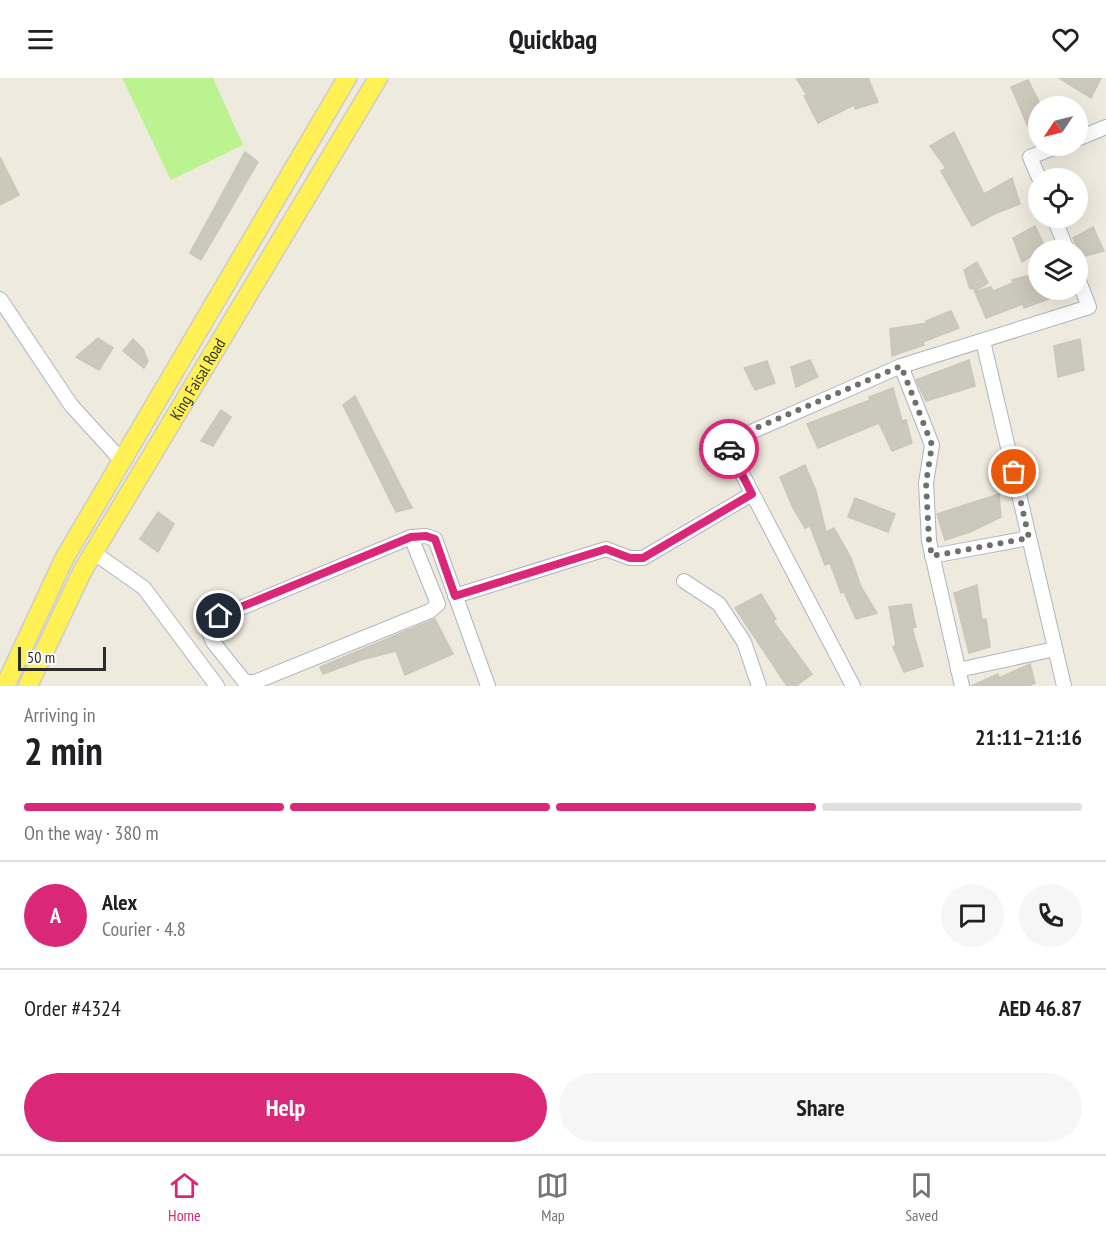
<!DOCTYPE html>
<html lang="en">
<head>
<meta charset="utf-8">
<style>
  :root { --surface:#fff; --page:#f6f6f6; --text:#202124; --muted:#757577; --line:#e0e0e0; --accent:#db2777 }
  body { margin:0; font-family:"PT Sans Narrow",sans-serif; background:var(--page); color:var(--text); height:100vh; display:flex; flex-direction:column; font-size:22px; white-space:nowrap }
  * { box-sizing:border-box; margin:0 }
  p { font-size:20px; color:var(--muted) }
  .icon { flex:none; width:33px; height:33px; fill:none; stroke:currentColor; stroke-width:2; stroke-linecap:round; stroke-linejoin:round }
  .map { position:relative; height:608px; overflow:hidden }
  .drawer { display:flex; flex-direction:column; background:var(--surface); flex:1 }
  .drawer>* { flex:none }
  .needle { width:39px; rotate:235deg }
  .buttons { position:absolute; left:1028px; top:18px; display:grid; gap:12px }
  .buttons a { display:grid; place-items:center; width:60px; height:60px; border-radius:50%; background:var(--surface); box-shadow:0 6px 24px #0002; font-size:30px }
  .scale { position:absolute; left:18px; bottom:15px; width:88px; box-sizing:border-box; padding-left:6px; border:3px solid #2d2d2d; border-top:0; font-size:16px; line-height:21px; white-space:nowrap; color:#2d2d2d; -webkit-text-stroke:4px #fff; paint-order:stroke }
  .pin { position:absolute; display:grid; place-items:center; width:51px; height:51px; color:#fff; margin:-26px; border:3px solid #fff; border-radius:50%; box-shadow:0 2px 6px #0007 }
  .courier { position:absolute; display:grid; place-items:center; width:60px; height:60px; margin:-30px; border:4px solid #db2777; border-radius:50%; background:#fff; color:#222; box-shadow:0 2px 8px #0007 }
  .head em { font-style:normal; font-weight:700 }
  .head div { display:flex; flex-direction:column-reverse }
  .head { display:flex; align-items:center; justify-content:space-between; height:102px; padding:0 24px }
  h1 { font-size:39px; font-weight:700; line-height:45px }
  .bar { display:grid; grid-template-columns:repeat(4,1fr); gap:9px 6px; align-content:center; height:72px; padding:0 24px }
  .bar i { height:8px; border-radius:4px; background:var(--line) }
  .bar .active { background:var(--accent) }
  .bar p { grid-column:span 4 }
  .line { display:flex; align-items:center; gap:15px; padding:0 24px; border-top:2px solid var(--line) }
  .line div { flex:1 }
  .round { display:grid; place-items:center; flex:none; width:63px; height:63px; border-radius:32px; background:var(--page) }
  .action { display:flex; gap:12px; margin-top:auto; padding:12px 24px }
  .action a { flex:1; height:69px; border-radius:36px; background:var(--accent); color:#fff; font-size:24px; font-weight:700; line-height:69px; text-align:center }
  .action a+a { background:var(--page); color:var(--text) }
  header { display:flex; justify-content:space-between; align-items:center; height:78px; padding:0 24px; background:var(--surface); font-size:27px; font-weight:700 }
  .tabs { display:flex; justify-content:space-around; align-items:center; height:84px; border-top:2px solid var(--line); background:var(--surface); font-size:16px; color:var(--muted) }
  .tabs a { display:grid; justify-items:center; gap:3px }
  .tabs .active { color:var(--accent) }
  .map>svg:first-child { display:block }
  .pitch { fill:#bbf390 }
  .building { fill:#cbc8bc; stroke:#cbc7b7; stroke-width:1.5 }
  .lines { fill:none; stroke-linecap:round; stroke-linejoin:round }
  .minor-casing { stroke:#b2b3c1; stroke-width:16 }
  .major-casing { stroke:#cdcdcd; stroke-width:21 }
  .minor { stroke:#fff; stroke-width:14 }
  .major { stroke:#fff053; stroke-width:18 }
  .done { stroke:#716f6b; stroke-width:6; stroke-dasharray:0 10.8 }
  .route { stroke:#db2777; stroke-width:8 }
  .labels { text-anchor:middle; stroke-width:4.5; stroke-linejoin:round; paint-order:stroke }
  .street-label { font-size:16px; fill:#2d2d2d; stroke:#fff }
</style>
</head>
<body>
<header><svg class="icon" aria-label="menu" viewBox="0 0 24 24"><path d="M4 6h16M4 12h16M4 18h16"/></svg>Quickbag<svg class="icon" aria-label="heart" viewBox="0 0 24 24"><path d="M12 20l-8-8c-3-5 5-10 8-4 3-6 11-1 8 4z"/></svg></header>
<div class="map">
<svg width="1106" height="608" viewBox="0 0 1106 608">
  <rect width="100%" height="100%" fill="#efeade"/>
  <!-- pitch -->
  <path class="pitch" d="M 122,0 L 213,0 L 243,67 L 171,102 Z"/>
  <!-- building -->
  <g class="building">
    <path d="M 796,0 L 868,0 L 878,24 L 855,31 L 854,27 L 818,45 L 804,18 L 807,17 Z"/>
    <path d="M 1059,0 L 1101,0 L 1091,20 Z"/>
    <path d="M 1028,2 L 1041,28 L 1038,28 L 1038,66 L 1036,67 L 1011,9 Z"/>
    <path d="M 954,54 L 984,116 L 1012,100 L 1020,126 L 994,136 L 972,148 L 941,93 L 946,90 L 930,68 Z"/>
    <path d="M 245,74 L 258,84 L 201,182 L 190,175 Z"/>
    <path d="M 0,79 L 19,117 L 0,127 Z"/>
    <path d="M 1035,148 L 1045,169 L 1022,184 L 1013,160 Z"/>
    <path d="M 1093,149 L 1104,173 L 1081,179 L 1073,160 Z"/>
    <path d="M 977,184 L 988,205 L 975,213 L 973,210 L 970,211 L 964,192 Z"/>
    <path d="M 1038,195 L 1038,212 L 1050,212 L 1054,219 L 1024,230 L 1023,226 L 986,240 L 975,214 L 991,209 L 993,213 L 1013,205 L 1012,202 Z"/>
    <path d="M 951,233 L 959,250 L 923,264 L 924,267 L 892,278 L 890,251 L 927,245 L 926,243 Z"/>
    <path d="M 98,260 L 113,270 L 99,292 L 76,279 Z"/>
    <path d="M 133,261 L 143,271 L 148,283 L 144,290 L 123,273 Z"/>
    <path d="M 1080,261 L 1084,292 L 1058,299 L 1054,268 Z"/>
    <path d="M 810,282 L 818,299 L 796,309 L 791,289 Z"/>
    <path d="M 969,282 L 975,308 L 926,323 L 916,302 Z"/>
    <path d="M 767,283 L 775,305 L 755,312 L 744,290 Z"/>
    <path d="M 893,310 L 902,343 L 906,342 L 912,365 L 892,373 L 879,345 L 818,370 L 807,346 L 870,322 L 869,319 Z"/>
    <path d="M 355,318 L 412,430 L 396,434 L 343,327 Z"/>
    <path d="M 221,332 L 231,339 L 213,368 L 201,363 Z"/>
    <path d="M 805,387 L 816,413 L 826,454 L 834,450 L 851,480 L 861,509 L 877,535 L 856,541 L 844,514 L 841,515 L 830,485 L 825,487 L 810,448 L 805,450 L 793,430 L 780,399 Z"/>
    <path d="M 999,416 L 1001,439 L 970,454 L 945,462 L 937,436 Z"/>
    <path d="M 855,420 L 895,436 L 888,454 L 848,439 Z"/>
    <path d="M 158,434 L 174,446 L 158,474 L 140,461 Z"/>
    <path d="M 977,507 L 982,542 L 986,541 L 990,569 L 969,575 L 954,515 Z"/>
    <path d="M 761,516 L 776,541 L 773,543 L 812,596 L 796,608 L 787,608 L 735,530 Z"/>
    <path d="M 911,526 L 916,549 L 912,550 L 923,588 L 904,594 L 893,569 L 896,567 L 889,529 Z"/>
    <path d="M 435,541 L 453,576 L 405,597 L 396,573 L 361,582 L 323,596 L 320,589 Z"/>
    <path d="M 1030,586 L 1035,605 L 1029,608 L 971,608 L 998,596 L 999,600 Z"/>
  </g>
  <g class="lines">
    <defs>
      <g id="minor">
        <path d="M 1077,61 L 1106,49"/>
        <path d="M 1039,100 L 1030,79 L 1059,68"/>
        <path d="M 1054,140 L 1067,172"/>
        <path d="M 0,221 L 71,327 L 121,382"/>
        <path d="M 983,263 L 1064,608"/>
        <path d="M 901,288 L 932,367 L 926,405 L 929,463 L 962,608"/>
        <path d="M 411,459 L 438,526 L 430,533 L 255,604 L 245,604 L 213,564 L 207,549 L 219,539 L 411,459 L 426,458 L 435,461 L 488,608"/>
        <path d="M 93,474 L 144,510 L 217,608"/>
        <path d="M 932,478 L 1029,460"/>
        <path d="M 684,503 L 719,526 L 744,564 L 759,608"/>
        <path d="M 455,518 L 606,471 L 630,480 L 643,480 L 752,416"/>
        <path d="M 958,592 L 1055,571"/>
        <path d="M 853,608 L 726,365 L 901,288 L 1089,229 L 1077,198"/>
      </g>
      <g id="major">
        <path d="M 5,608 L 64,481 L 347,0"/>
        <path id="s1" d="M 28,608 L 83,492 L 378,0"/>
      </g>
    </defs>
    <!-- minor casing -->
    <use href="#minor" class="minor-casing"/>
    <!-- major casing -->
    <use href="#major" class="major-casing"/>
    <!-- minor -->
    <use href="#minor" class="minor"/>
    <!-- major -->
    <use href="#major" class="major"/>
  </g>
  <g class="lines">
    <!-- done -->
    <path class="done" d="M 729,371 L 726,365 L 735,359 L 901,288 L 932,367 L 926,405 L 929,463 L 932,478 L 1029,460 L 1014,394"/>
    <!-- route -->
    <path class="route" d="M 219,538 L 411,459 L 426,458 L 435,461 L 455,518 L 606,471 L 630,480 L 643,480 L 752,416 L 729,371"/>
  </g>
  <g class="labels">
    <!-- street labels -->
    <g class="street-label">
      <text dy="6" stroke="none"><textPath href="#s1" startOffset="351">King Faisal Road</textPath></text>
    </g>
  </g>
</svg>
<div class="buttons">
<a><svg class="needle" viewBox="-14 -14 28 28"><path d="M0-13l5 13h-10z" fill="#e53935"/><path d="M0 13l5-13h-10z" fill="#757577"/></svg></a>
<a><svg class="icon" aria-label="locate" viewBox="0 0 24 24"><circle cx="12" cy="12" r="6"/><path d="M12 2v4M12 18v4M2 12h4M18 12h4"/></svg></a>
<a><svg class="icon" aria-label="layers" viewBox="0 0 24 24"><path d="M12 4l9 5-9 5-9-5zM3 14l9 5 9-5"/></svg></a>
</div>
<div class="scale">50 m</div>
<div class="pin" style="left:1014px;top:394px;background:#ea580c"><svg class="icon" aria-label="bag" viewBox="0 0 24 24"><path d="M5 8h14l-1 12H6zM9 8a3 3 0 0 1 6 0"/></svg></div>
<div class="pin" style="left:219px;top:538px;background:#1f2937"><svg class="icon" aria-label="home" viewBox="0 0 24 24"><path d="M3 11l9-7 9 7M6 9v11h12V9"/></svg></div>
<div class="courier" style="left:729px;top:371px"><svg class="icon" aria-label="car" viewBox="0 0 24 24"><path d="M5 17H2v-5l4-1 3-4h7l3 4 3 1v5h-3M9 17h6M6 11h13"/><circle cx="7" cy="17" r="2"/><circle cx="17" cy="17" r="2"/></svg></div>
</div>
<section class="drawer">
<div class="head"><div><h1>2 min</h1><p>Arriving in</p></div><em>21:11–21:16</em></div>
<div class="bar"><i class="active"></i><i class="active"></i><i class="active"></i><i></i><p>On the way · 380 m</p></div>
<div class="line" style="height:108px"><b class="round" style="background:var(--accent);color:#fff">A</b><div><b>Alex</b><p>Courier · 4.8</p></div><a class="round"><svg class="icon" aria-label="chat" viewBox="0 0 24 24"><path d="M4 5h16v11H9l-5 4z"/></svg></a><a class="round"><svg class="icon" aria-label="phone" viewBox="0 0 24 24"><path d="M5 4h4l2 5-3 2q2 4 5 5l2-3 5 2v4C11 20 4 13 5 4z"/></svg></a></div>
<div class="line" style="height:78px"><div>Order #4324</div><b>AED 46.87</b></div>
<div class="action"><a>Help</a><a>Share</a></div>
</section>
<nav class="tabs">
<a class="active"><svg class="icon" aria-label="home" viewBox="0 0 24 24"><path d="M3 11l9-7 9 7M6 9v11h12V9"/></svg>Home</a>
<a><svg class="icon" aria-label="map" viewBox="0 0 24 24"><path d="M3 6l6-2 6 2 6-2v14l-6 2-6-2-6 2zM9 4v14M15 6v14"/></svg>Map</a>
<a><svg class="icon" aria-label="saved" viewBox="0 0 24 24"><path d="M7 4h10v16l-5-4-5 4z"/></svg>Saved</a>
</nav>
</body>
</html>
